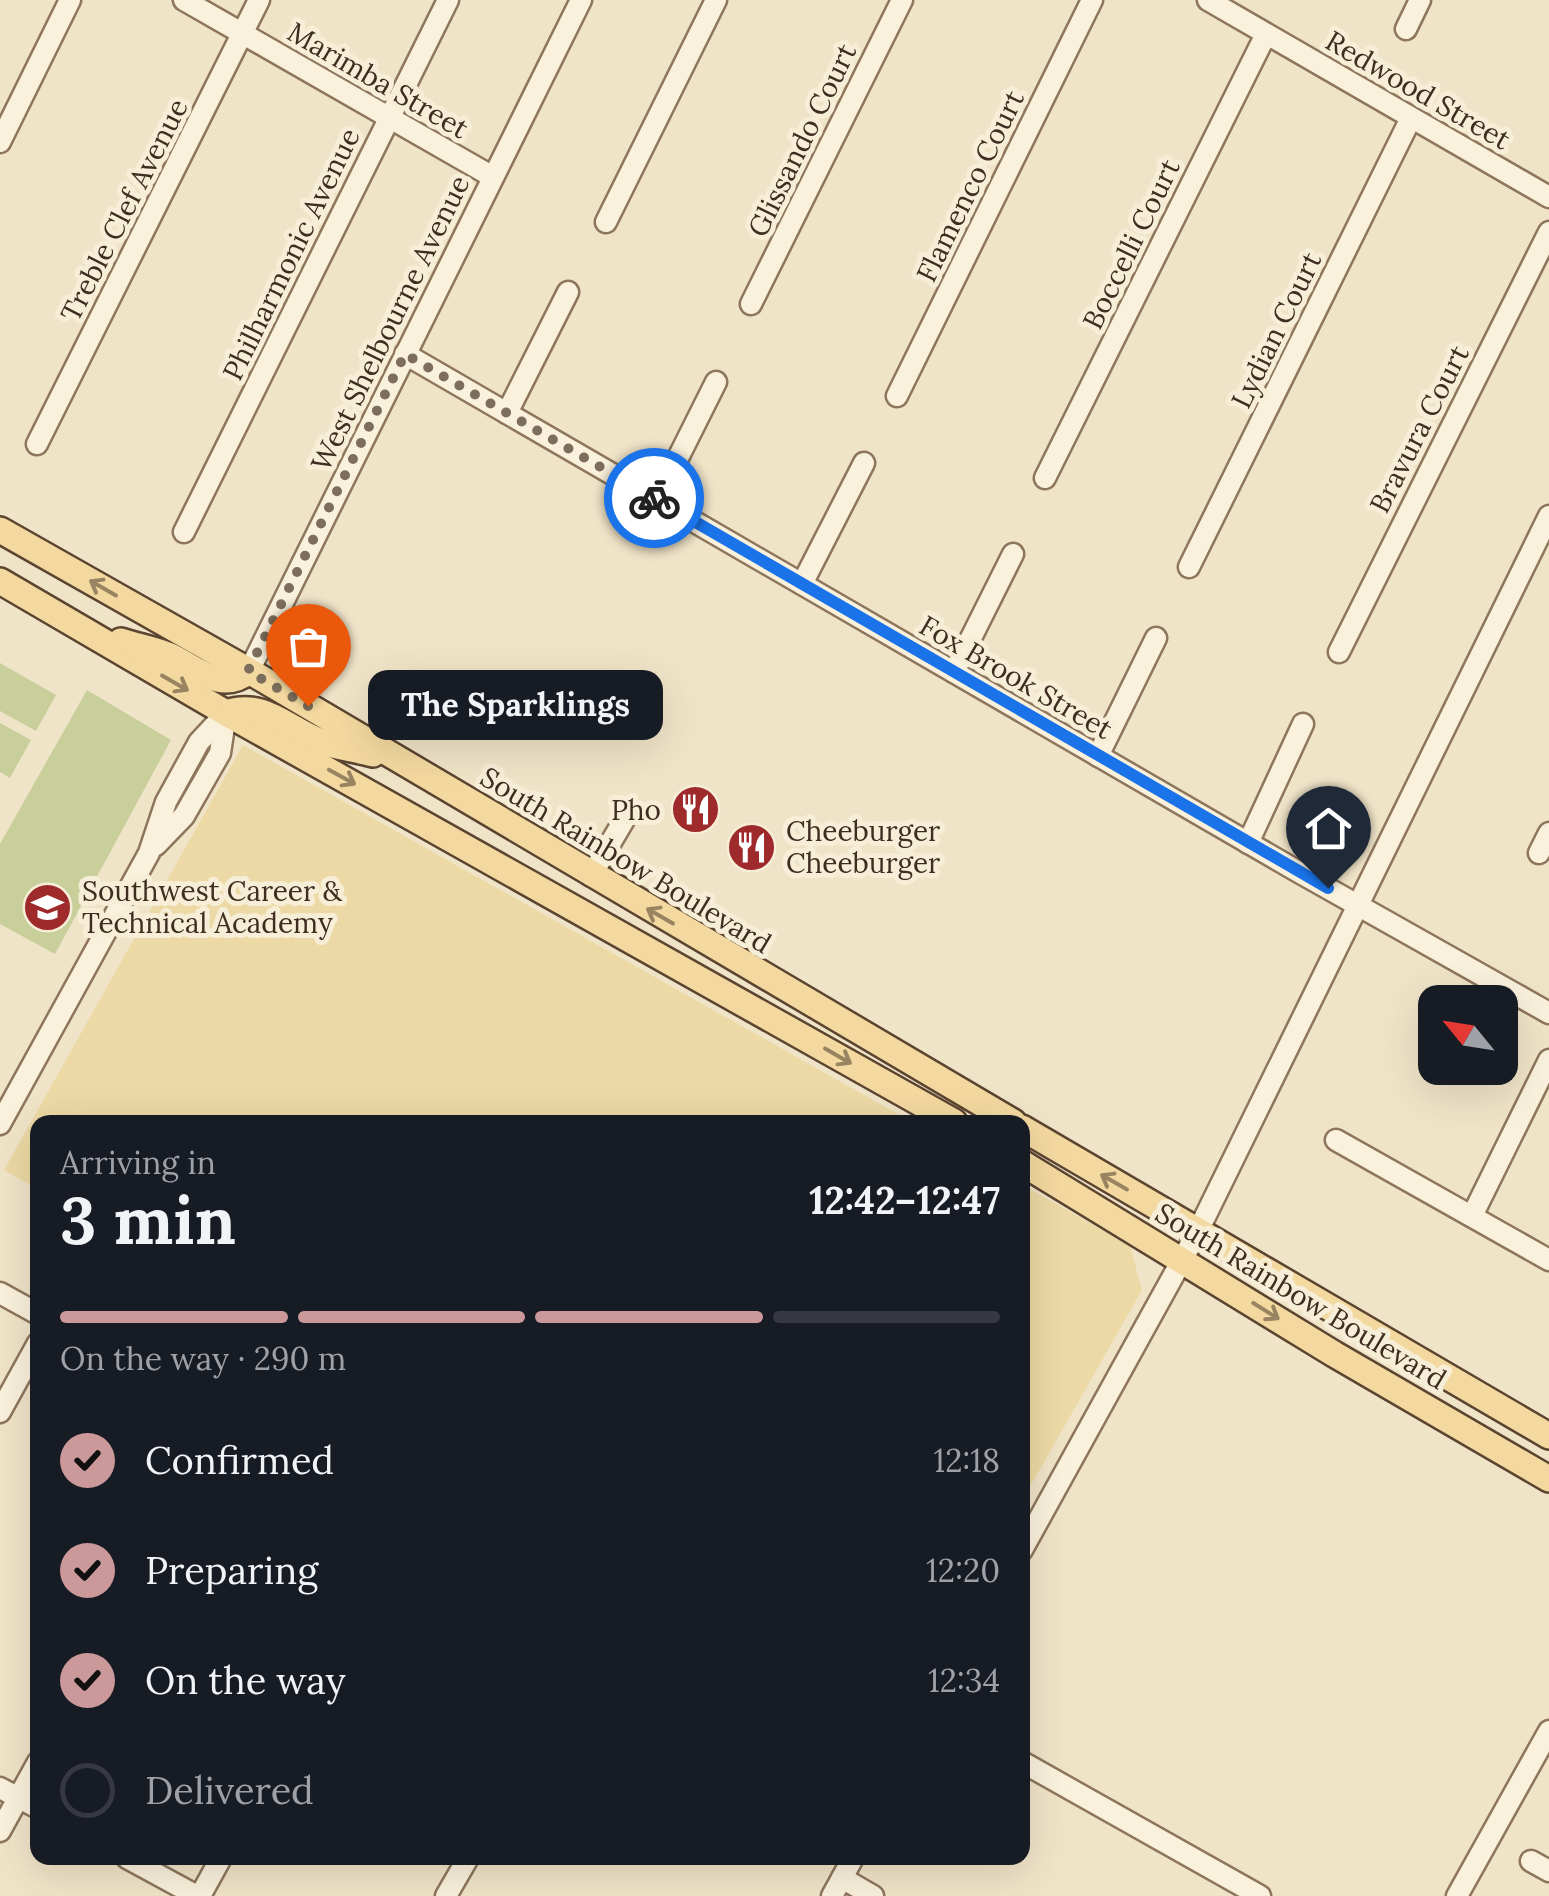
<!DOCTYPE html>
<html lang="en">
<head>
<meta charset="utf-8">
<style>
  :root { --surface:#171b24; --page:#20242c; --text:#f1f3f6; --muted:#9ea1a6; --line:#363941; --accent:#cc999b }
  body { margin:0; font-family:Lora,serif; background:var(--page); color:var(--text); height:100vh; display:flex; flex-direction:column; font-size:38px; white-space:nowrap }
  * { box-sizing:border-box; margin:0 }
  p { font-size:32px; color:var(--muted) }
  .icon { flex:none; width:55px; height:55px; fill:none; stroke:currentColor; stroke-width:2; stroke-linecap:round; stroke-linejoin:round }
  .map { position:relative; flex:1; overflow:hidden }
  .details { position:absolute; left:30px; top:1115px; width:1000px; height:750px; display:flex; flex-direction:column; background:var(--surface); border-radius:20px; box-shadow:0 10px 40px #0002 }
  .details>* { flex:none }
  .needle { width:65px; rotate:300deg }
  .tools { position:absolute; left:1418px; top:985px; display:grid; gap:20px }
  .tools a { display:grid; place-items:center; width:100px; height:100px; border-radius:20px; background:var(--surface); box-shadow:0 10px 40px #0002; font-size:50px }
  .pin { position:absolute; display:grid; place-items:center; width:85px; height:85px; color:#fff; margin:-102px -42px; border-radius:50% 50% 50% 0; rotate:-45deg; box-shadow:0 0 10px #0007 }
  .pin .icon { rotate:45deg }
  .courier { position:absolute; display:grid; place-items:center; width:100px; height:100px; margin:-50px; border:8px solid #1a73e8; border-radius:50%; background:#fff; color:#222; box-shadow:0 2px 12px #0007 }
  .bubble { position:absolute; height:70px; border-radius:20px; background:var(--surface); box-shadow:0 10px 40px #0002; font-size:32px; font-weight:800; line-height:70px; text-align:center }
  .overview em { font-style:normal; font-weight:800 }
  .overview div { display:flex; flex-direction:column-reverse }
  .overview { display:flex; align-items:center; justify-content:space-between; height:170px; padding:0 30px }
  h1 { font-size:65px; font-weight:800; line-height:75px }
  .bar { display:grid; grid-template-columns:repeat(4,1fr); gap:15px 10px; align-content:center; height:120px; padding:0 30px }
  .bar i { height:12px; border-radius:8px; background:var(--line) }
  .bar .selected { background:var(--accent) }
  .bar p { grid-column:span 4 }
  ol { padding:0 30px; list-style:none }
  li { display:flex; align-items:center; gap:30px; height:110px }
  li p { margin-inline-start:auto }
  li .icon { padding:10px; border-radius:50%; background:var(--accent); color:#111; stroke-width:4 }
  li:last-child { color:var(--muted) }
  li i { width:55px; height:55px; border:5px solid var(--line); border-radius:50% }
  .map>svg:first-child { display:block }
  .green { fill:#c9cf9b }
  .sand { fill:#ecd9a5 }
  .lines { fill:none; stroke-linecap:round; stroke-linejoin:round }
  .minor-casing { stroke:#8d765c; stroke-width:25 }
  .major-casing { stroke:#5b4430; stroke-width:30 }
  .minor { stroke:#faf1dc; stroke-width:20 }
  .major { stroke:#f3d9a0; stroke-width:25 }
  .oneway { stroke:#988460 }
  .done { stroke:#7c6e5b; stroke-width:10; stroke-dasharray:0 18 }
  .route { stroke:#1a73e8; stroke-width:12 }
  .labels { text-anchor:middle; stroke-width:10; stroke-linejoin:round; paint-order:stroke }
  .street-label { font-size:28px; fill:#3d2e20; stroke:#f7eed8 }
  .poi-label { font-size:28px; fill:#3d2e20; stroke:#f7eed8; text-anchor:start }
</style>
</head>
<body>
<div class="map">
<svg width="1549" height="1896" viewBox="0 0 1549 1896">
  <rect width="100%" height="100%" fill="#f0e4c8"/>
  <!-- green -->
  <g class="green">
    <path d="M 0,663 L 56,695 L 36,731 L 0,711 Z"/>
    <path d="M 87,690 L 171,740 L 55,954 L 0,924 L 0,844 Z"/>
    <path d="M 0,723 L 31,740 L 10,778 L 0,772 Z"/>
  </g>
  <!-- sand -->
  <g class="sand">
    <path d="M 243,745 L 912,1122 L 38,1122 L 37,1189 L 4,1170 Z"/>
    <path d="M 1023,1185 L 1130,1246 L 1142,1290 L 1023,1499 Z"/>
  </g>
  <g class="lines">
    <defs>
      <g id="minor">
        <path d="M 184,0 L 493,177"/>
        <path d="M 1208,0 L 1549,197"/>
        <path d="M 1406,29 L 1420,0"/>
        <path d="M 0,142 L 70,0"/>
        <path d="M 606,222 L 716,0"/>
        <path d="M 751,304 L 902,0"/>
        <path d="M 405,354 L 1297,871 L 1549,1013"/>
        <path d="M 897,396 L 1092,0"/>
        <path d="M 507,413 L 568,292"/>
        <path d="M 37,444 L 259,0"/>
        <path d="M 1045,478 L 1266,34"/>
        <path d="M 657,500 L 716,382"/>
        <path d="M 184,532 L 448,0"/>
        <path d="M 1189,567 L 1411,118"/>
        <path d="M 802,584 L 864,463"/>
        <path d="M 1339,652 L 1549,232"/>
        <path d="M 249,671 L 581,0"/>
        <path d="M 954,672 L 1013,554"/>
        <path d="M 1098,756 L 1156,638"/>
        <path d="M 1248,843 L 1303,724"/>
        <path d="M 156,845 L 184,816 L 220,753 L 226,713"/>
        <path d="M 1539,853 L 1549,833"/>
        <path d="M 591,876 L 624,820"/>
        <path d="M 0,1124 L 149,853 L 166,802 L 199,742 L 226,713"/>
        <path d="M 1336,1140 L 1549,1260"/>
        <path d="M 1473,1214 L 1549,1060"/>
        <path d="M 0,1293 L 38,1314"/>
        <path d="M 0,1412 L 38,1343"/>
        <path d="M 1022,1550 L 1198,1231 L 1549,516"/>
        <path d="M 1022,1762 L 1260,1896"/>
        <path d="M 0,1788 L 38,1808"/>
        <path d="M 0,1831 L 38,1762"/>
        <path d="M 127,1858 L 197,1896"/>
        <path d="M 1531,1861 L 1549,1871"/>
        <path d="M 842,1878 L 873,1896"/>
        <path d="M 200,1896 L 221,1858"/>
        <path d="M 446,1896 L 468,1858"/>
        <path d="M 832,1896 L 853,1858"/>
        <path d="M 1457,1896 L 1549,1731"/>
      </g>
      <g id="major">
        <path d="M 0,530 L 249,671 L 1013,1122"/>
        <path d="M 0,581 L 226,713 L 954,1122"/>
        <path d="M 121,641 C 136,646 153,649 168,655 C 195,667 221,694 249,671"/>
        <path d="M 226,713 C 263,700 286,728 319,741 C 336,747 355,749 373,754"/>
        <path d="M 1022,1128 L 1549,1436"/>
        <path d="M 1022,1163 L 1334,1354 L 1549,1479"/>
      </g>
    </defs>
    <!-- minor casing -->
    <use href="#minor" class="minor-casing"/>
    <!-- major casing -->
    <use href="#major" class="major-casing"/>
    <!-- minor -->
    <use href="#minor" class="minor"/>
    <!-- major -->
    <use href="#major" class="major"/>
  </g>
  <!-- one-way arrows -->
  <defs><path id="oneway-shaft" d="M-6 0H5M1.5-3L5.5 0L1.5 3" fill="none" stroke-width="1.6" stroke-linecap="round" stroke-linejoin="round" transform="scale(2.5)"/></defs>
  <g class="oneway">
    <use href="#oneway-shaft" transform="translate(103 588) rotate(-150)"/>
    <use href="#oneway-shaft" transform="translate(175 683) rotate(30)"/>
    <use href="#oneway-shaft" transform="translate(342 777) rotate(29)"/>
    <use href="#oneway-shaft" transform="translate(660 916) rotate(-150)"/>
    <use href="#oneway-shaft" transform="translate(838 1056) rotate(30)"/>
    <use href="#oneway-shaft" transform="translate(1114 1182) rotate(-150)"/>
    <use href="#oneway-shaft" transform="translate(1266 1311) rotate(32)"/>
  </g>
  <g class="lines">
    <!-- done -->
    <path class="done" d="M 308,706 L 248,671 L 405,354 L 654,498"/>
    <!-- route -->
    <path class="route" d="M 654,498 L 1328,888"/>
  </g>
  <!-- icons -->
  <defs>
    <symbol id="restaurant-disc" viewBox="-11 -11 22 22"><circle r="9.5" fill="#9e2a2b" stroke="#f7eed8"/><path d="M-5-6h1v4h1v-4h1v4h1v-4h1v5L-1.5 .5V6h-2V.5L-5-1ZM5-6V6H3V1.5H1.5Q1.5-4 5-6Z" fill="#fff"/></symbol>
    <symbol id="school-disc" viewBox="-11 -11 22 22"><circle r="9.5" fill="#9e2a2b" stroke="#f7eed8"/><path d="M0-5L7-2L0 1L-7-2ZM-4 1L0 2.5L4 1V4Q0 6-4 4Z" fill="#fff"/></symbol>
  </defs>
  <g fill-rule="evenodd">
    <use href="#restaurant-disc" x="668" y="782" width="55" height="55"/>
    <use href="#restaurant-disc" x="724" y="820" width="55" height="55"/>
    <use href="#school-disc" x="20" y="880" width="55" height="55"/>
  </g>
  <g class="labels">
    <!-- street labels -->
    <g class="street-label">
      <text transform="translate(378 80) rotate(30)" y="10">Marimba Street</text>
      <text transform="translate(1418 90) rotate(30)" y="10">Redwood Street</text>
      <text transform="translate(802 140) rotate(-64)" y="10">Glissando Court</text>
      <text transform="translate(970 186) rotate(-64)" y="10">Flamenco Court</text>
      <text transform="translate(124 210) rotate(-63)" y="10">Treble Clef Avenue</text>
      <text transform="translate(1131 244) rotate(-64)" y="10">Boccelli Court</text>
      <text transform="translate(291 254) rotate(-64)" y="10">Philharmonic Avenue</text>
      <text transform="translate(390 323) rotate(-64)" y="10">West Shelbourne Avenue</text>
      <text transform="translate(1276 330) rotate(-64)" y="10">Lydian Court</text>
      <text transform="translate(1419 429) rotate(-63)" y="10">Bravura Court</text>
      <text transform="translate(1016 677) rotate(30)" y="10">Fox Brook Street</text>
      <text transform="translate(626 860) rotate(31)" y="10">South Rainbow Boulevard</text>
      <text transform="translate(1301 1296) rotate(31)" y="10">South Rainbow Boulevard</text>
    </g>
    <!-- poi labels -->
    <g class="poi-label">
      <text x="661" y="820" text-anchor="end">Pho</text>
      <text x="786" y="841">Cheeburger<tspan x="786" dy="32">Cheeburger</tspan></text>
      <text x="82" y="901">Southwest Career &amp;<tspan x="82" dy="32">Technical Academy</tspan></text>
    </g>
  </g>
</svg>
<div class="tools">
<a><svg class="needle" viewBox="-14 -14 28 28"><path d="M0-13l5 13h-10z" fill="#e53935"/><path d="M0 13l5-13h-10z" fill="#9ea1a6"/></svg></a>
</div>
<div class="pin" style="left:308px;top:706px;background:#ea580c"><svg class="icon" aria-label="bag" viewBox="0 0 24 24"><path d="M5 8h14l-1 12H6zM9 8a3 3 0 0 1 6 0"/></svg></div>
<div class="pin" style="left:1328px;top:888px;background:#1f2937"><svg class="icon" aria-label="home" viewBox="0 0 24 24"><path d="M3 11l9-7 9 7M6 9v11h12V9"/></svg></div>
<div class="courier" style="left:654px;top:498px"><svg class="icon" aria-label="bike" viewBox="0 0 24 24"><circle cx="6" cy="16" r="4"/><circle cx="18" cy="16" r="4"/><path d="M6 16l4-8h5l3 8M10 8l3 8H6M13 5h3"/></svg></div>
<div class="bubble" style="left:368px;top:670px;width:295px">The Sparklings</div>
<section class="details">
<div class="overview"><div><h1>3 min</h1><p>Arriving in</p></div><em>12:42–12:47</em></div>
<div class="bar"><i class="selected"></i><i class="selected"></i><i class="selected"></i><i></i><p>On the way · 290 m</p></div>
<ol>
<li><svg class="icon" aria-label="check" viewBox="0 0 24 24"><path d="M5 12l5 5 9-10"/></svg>Confirmed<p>12:18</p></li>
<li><svg class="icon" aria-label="check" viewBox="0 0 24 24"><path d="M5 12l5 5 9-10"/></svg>Preparing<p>12:20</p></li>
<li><svg class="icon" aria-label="check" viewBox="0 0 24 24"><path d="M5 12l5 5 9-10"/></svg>On the way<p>12:34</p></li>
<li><i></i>Delivered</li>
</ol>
</section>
</div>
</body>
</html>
